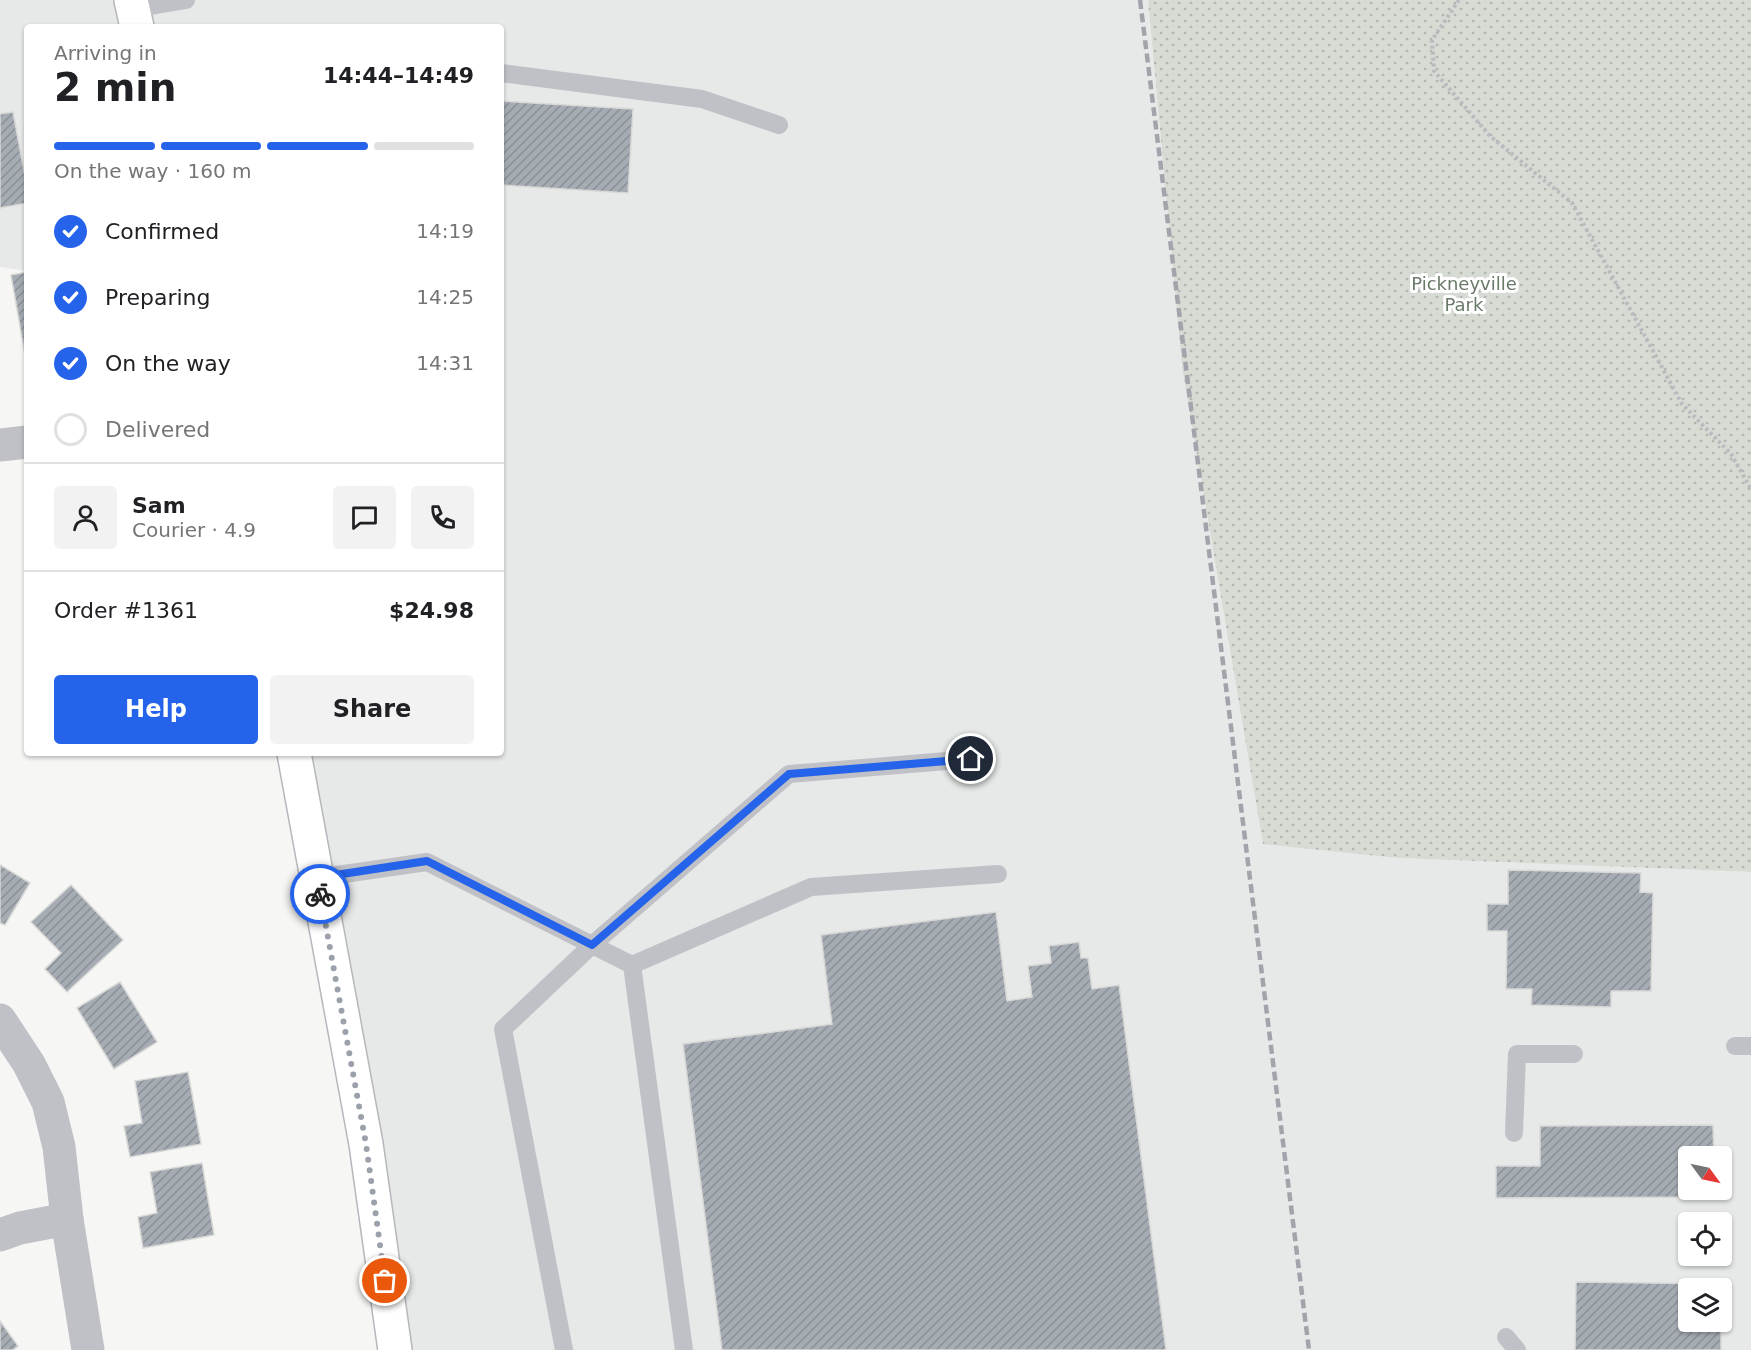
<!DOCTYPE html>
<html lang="en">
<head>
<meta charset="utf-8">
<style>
  :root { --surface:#fff; --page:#f2f2f2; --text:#202124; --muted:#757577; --line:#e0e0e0; --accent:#2563eb }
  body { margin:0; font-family:"DejaVu Sans",sans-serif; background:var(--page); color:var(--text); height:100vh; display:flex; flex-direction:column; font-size:22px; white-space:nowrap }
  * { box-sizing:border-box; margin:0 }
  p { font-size:20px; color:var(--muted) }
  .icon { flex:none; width:33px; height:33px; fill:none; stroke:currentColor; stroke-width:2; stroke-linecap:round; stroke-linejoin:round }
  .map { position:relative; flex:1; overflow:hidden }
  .side { position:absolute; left:24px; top:24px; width:480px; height:732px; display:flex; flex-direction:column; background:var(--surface); border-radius:6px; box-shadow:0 2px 4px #0004 }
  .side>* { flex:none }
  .needle { width:39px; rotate:123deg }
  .controls { position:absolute; left:1678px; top:1146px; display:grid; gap:12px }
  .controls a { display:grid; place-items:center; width:54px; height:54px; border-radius:6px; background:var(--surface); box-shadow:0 2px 4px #0004; font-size:30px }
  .pin { position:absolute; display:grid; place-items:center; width:51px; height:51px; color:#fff; margin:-26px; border:3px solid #fff; border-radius:50%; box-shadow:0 2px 6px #0007 }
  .courier { position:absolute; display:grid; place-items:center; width:60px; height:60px; margin:-30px; border:4px solid #2563eb; border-radius:50%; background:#fff; color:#222; box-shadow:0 2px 8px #0007 }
  .summary em { font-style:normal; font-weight:800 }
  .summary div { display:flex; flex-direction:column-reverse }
  .summary { display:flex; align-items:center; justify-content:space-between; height:102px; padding:0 30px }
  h1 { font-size:39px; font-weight:800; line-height:45px }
  .bar { display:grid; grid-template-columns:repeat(4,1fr); gap:9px 6px; align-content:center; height:72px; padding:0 30px }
  .bar i { height:8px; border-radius:4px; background:var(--line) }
  .bar .selected { background:var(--accent) }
  .bar p { grid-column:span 4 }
  .line { display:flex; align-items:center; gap:15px; padding:0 30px; border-top:2px solid var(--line) }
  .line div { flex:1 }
  .round { display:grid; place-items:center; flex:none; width:63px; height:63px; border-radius:6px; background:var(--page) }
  ol { padding:0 30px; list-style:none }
  li { display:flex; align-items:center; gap:18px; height:66px }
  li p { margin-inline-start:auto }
  li .icon { padding:6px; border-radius:50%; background:var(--accent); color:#fff; stroke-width:4 }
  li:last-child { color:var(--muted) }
  li i { width:33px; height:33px; border:3px solid var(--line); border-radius:50% }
  .action { display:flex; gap:12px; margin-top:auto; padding:12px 30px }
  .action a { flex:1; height:69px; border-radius:6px; background:var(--accent); color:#fff; font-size:24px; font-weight:800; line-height:69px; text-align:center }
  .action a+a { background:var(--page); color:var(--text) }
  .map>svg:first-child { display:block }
  .built { fill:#e7e8e8; fill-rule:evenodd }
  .green { fill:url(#green-dots) }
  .building { fill:url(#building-hatch); stroke:#d8d8d7; stroke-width:1.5 }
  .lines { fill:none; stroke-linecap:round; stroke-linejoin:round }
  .primary-casing { stroke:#b5b7bc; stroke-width:36 }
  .path { stroke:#b9bbbe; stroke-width:4; stroke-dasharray:3 3; stroke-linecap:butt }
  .service { stroke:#bfc1c6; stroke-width:18 }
  .minor { stroke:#bfc1c6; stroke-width:33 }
  .primary { stroke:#fff; stroke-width:33 }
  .rail { stroke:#a1a5ab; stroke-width:4.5; stroke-dasharray:9 4.5; stroke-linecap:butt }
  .done { stroke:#9ba1aa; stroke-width:6; stroke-dasharray:0 10.8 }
  .route { stroke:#2563eb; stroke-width:8 }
  .labels { text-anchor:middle; stroke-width:6; stroke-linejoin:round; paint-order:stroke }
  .park-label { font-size:18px; fill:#697a68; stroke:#fff }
</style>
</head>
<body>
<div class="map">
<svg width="1751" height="1350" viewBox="0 0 1751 1350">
  <defs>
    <pattern id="green-dots" width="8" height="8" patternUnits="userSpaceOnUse" patternTransform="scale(1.5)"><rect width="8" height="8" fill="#d6dbd4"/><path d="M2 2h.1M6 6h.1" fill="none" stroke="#b2b6b1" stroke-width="1.8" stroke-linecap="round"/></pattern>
    <pattern id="building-hatch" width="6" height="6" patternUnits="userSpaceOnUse" patternTransform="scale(1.5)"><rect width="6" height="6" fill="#a6acb3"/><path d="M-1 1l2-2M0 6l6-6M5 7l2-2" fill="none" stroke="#8b9097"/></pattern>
  </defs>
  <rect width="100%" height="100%" fill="#f6f7f4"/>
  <!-- built -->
  <path class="built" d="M 0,0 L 1148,0 L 1182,367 L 1263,843 L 1398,858 L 1751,872 L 1751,1350 L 382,1350 L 291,753 L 501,753 L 501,27 L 27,27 L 27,271 L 0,267 ZM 1689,1156 L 1722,1156 L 1722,1190 L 1689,1190 ZM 1689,1222 L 1722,1222 L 1722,1256 L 1689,1256 ZM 1689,1288 L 1722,1288 L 1722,1322 L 1689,1322 Z"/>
  <!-- green -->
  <path class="green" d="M 1148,0 L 1751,0 L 1751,872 L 1398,858 L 1263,844 L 1182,367 Z"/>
  <!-- building -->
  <g class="building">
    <path d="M 501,101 L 633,109 L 628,193 L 501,185 Z"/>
    <path d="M 13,112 L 27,187 L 27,203 L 0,208 L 0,114 Z"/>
    <path d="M 27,272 L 27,366 L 11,275 Z"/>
    <path d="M 0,865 L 30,883 L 5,925 L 0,923 Z"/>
    <path d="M 1508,870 L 1641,873 L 1640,892 L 1653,893 L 1651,991 L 1611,991 L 1611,1007 L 1531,1005 L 1532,989 L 1506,989 L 1507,931 L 1487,931 L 1487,904 L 1508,904 Z"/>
    <path d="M 71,885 L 123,940 L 67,992 L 45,969 L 61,953 L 31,922 Z"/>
    <path d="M 996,912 L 1007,1001 L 1032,997 L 1028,966 L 1051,963 L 1049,946 L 1079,942 L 1081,958 L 1088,958 L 1092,989 L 1119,985 L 1166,1350 L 722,1350 L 683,1044 L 832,1024 L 821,935 Z"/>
    <path d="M 120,982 L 157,1042 L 114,1069 L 77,1008 Z"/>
    <path d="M 188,1072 L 201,1144 L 130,1157 L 124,1126 L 142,1123 L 135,1081 Z"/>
    <path d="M 1713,1125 L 1714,1156 L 1689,1156 L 1689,1190 L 1714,1190 L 1714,1197 L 1496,1198 L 1496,1166 L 1540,1166 L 1540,1126 Z"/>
    <path d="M 202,1163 L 214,1235 L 143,1248 L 138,1217 L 157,1213 L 150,1172 Z"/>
    <path d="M 1576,1282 L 1722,1284 L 1722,1288 L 1689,1288 L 1689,1322 L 1721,1322 L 1721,1350 L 1575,1350 Z"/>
    <path d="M 0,1321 L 18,1346 L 13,1350 L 0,1350 Z"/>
  </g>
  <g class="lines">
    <defs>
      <g id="primary">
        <path d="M 131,0 L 137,27"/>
        <path d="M 294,753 L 366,1144 L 395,1350"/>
      </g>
    </defs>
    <!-- primary casing -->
    <use href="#primary" class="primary-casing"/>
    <!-- path -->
    <path class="path" d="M 1459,0 L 1432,40 L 1434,71 L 1490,136 L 1572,203 L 1682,404 L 1731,454 L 1751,489"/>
    <!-- service -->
    <g class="service">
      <path d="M 133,9 L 186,0"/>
      <path d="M 501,73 L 702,99 L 779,125"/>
      <path d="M 316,878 L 427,862 L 632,965 L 684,1350"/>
      <path d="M 632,965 L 811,887 L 998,874"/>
      <path d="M 1735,1046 L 1751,1046"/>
      <path d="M 1514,1133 L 1517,1054 L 1574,1054"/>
      <path d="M 1506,1337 L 1517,1350"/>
      <path d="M 564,1350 L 503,1029 L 592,945 L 789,774 L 971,759"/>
    </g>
    <!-- minor -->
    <g class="minor">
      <path d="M 0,445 L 27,442"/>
      <path d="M 0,1020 L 29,1064 L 48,1102 L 59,1147 L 67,1219 L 88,1350"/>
      <path d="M 0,1235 L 20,1228 L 67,1219"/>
    </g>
    <!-- primary -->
    <use href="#primary" class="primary"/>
    <!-- rail -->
    <path class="rail" d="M 1140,0 L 1309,1350"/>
  </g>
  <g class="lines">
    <!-- done -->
    <path class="done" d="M 320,894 L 366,1144 L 385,1281"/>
    <!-- route -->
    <path class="route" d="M 320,894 L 316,878 L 427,861 L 592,945 L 789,774 L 971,759"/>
  </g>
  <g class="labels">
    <!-- park labels -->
    <g class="park-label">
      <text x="1464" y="290">Pickneyville<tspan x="1464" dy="21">Park</tspan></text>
    </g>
  </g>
</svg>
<div class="controls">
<a><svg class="needle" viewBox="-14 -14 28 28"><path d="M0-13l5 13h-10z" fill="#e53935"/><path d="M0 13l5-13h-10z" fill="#757577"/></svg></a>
<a><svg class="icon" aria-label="locate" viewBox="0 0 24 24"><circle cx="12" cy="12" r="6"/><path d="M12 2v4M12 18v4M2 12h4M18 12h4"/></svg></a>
<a><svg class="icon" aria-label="layers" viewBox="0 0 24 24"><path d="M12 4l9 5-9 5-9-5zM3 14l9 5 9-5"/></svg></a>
</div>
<div class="pin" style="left:385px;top:1281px;background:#ea580c"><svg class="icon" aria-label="bag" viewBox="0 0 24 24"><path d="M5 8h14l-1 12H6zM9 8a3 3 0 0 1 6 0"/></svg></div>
<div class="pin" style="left:971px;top:759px;background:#1f2937"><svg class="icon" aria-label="home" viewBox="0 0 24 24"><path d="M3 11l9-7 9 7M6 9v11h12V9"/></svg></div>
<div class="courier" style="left:320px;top:894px"><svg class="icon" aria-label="bike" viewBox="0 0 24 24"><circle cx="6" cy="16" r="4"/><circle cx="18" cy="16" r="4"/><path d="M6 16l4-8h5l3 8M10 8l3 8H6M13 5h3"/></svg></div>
<section class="side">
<div class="summary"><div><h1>2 min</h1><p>Arriving in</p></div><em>14:44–14:49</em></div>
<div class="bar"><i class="selected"></i><i class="selected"></i><i class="selected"></i><i></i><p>On the way · 160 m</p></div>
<ol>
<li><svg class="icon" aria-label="check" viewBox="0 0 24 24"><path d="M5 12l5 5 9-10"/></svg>Confirmed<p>14:19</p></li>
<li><svg class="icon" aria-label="check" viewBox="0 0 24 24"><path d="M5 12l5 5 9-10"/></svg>Preparing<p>14:25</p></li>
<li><svg class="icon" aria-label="check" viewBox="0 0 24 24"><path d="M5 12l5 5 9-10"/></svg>On the way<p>14:31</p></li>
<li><i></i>Delivered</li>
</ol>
<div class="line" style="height:108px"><a class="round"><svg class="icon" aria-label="person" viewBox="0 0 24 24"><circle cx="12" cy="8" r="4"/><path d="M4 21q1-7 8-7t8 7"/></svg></a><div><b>Sam</b><p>Courier · 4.9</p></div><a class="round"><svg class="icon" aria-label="chat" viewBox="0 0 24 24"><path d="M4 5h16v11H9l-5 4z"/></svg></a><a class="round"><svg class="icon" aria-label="phone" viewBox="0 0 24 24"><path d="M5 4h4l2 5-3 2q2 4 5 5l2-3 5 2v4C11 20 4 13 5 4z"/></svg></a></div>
<div class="line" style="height:78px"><div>Order #1361</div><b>$24.98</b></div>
<div class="action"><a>Help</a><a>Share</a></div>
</section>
</div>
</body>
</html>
